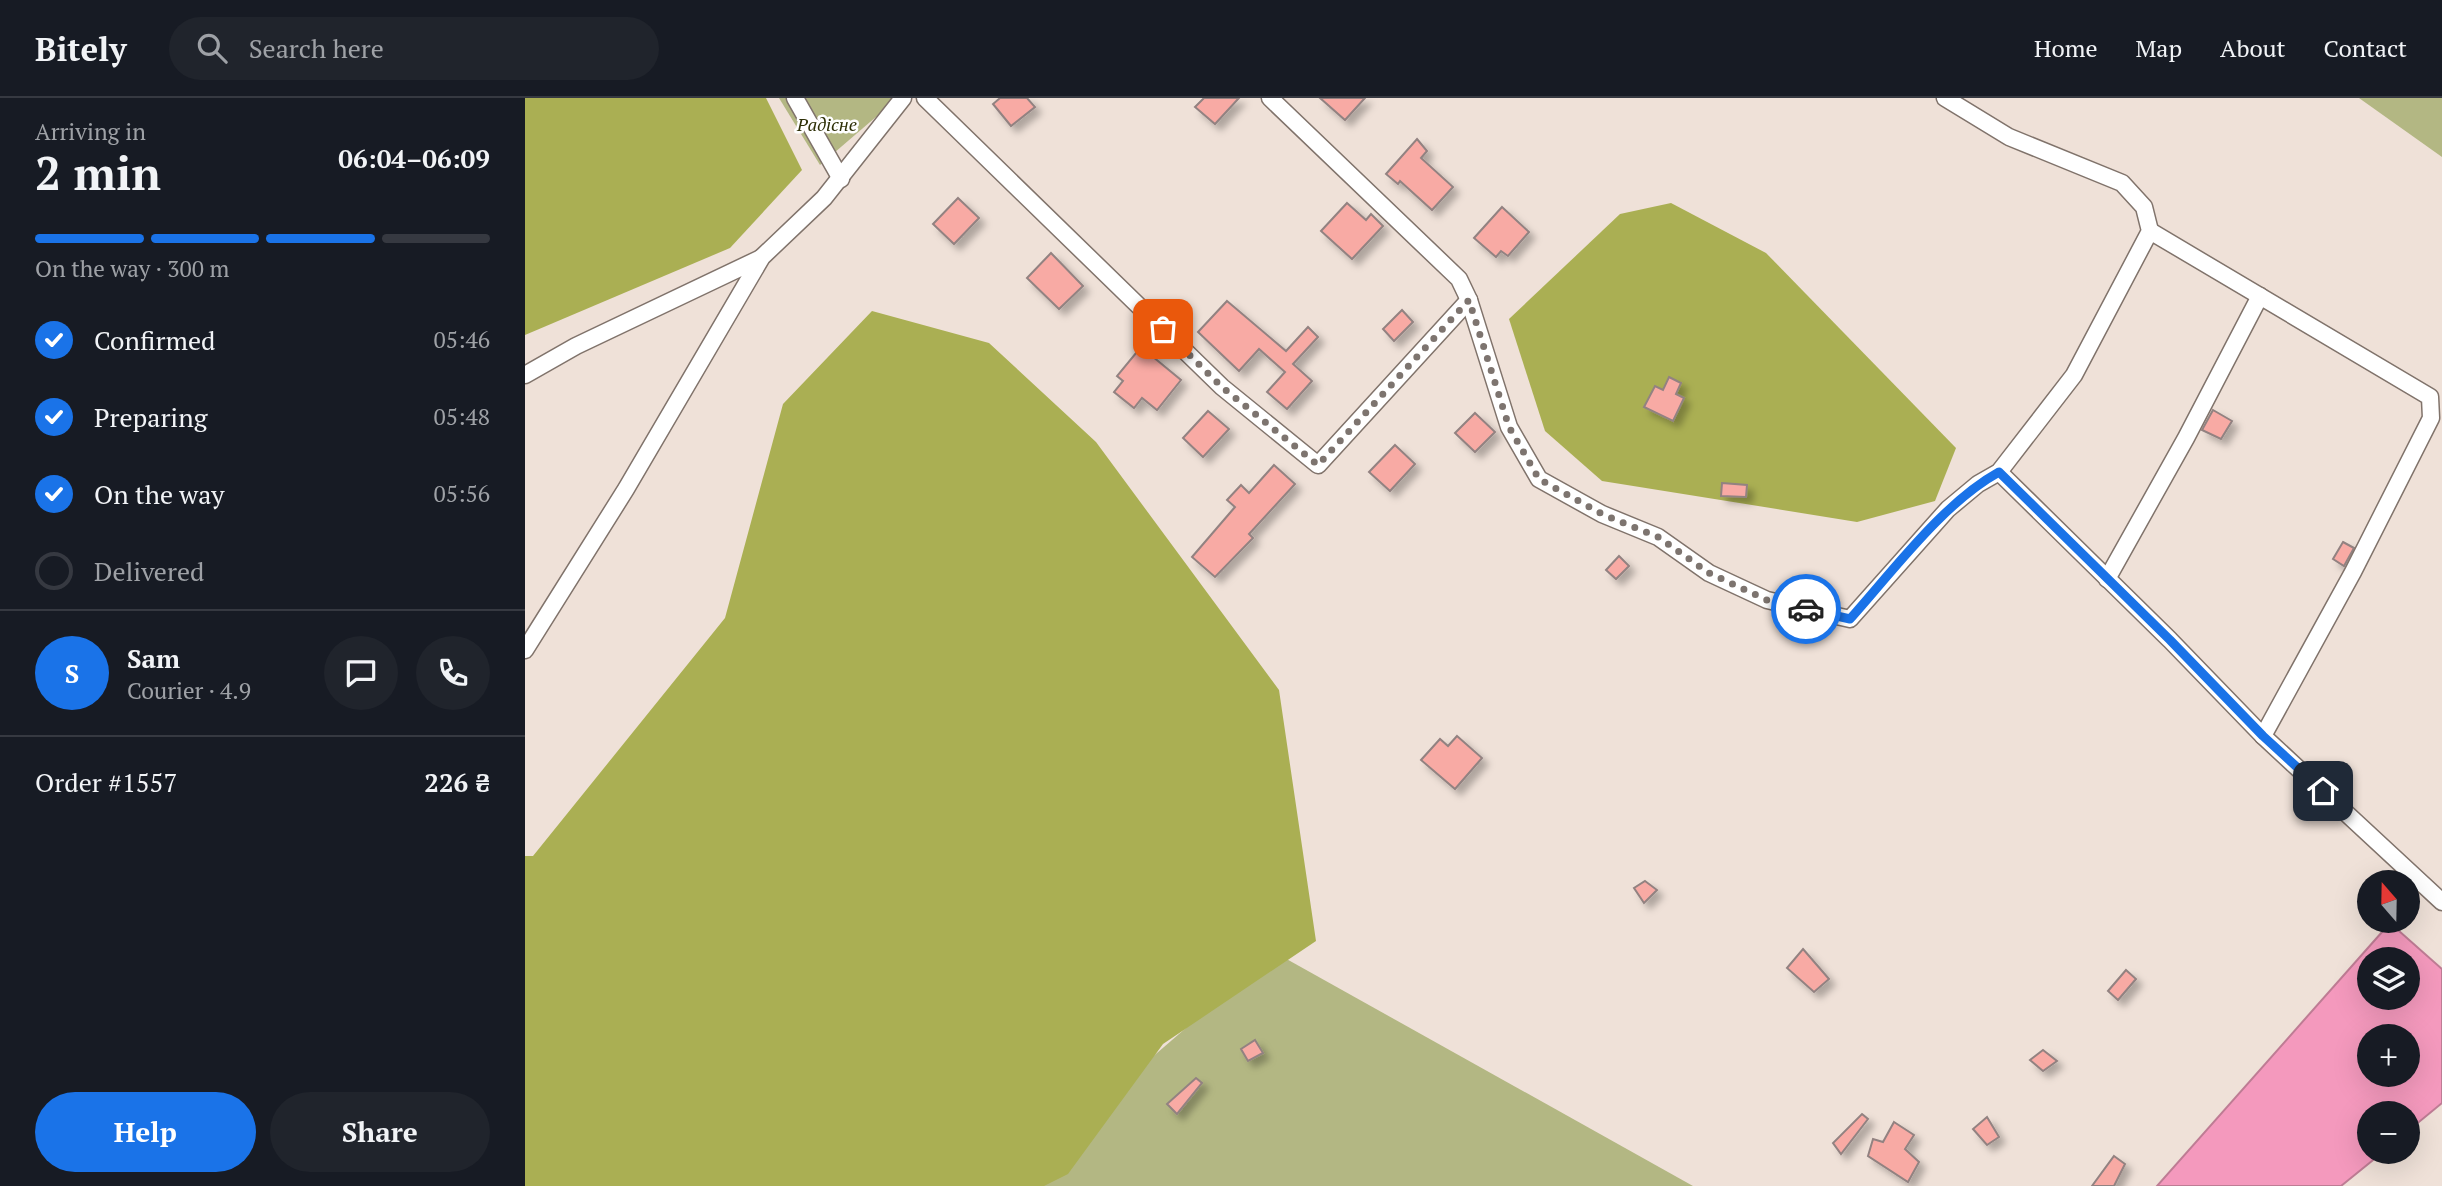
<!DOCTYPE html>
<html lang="en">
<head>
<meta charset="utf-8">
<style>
  :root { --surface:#171b24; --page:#20242c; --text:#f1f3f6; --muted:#9ea1a6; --line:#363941; --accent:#1a73e8 }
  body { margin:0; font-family:"PT Serif",serif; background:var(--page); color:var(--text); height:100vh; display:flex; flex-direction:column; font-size:26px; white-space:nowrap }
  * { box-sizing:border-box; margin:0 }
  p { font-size:23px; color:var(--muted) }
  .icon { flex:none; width:38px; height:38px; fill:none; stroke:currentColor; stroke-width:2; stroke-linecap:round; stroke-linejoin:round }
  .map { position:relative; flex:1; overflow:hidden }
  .drawer { display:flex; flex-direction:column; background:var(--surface); width:525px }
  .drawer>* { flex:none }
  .needle { width:46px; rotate:340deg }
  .controls { position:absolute; left:1832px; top:772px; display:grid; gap:14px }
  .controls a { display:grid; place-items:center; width:63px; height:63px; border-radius:50%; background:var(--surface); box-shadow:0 7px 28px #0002; font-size:35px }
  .pin { position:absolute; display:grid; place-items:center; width:60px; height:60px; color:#fff; margin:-30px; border-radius:14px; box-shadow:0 4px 10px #0006 }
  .courier { position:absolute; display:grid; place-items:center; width:70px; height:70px; margin:-35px; border:5px solid #1a73e8; border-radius:50%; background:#fff; color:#222; box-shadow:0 2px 9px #0007 }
  .head em { font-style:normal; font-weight:800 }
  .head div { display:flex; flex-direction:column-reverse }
  .head { display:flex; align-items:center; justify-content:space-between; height:119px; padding:0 35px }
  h1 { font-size:46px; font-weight:800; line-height:52px }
  .bar { display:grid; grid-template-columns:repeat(4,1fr); gap:10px 7px; align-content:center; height:84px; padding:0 35px }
  .bar i { height:9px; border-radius:5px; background:var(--line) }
  .bar .selected { background:var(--accent) }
  .bar p { grid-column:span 4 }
  .line { display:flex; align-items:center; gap:18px; padding:0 35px; border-top:2px solid var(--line) }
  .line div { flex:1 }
  .round { display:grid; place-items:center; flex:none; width:74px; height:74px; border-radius:37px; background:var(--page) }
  ol { padding:0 35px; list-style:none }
  li { display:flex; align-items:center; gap:21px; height:77px }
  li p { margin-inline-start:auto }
  li .icon { padding:7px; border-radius:50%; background:var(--accent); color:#fff; stroke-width:4 }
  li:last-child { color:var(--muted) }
  li i { width:38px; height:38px; border:4px solid var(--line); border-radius:50% }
  .action { display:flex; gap:14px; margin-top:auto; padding:14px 35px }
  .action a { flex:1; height:80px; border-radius:42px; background:var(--accent); color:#fff; font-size:28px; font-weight:800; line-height:80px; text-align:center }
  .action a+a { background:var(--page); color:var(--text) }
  header { display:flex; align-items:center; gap:42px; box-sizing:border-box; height:98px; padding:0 35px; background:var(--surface); border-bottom:2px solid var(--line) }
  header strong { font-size:33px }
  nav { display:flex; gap:38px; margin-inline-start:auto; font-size:24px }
  .search { width:490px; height:63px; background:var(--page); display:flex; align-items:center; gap:18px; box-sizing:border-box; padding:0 24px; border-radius:38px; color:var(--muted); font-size:26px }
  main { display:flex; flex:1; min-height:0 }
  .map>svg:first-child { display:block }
  .green { fill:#b3b783 }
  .forest { fill:#aaaf53 }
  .water { fill:#f499bd; stroke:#be7c94; stroke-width:2; fill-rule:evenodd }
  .building { fill:#f8aaa4; stroke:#928281; stroke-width:2; filter:url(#shadow) }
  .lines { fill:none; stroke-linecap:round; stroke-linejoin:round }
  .street-casing { stroke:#80736b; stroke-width:19 }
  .street { stroke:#fff; stroke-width:16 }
  .done { stroke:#7d746f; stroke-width:7; stroke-dasharray:0 12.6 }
  .route { stroke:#1a73e8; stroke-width:9 }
  .labels { text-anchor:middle; stroke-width:5; stroke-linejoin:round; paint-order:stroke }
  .park-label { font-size:18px; font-style:italic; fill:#2d2f06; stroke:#fff }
</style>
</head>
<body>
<header>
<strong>Bitely</strong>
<div class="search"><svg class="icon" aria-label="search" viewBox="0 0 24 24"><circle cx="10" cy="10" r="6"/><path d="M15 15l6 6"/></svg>Search here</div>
<nav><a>Home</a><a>Map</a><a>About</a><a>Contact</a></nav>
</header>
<main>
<section class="drawer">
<div class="head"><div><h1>2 min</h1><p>Arriving in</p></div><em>06:04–06:09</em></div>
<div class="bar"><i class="selected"></i><i class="selected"></i><i class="selected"></i><i></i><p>On the way · 300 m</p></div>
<ol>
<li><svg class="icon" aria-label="check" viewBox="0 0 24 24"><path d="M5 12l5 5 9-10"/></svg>Confirmed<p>05:46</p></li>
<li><svg class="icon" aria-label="check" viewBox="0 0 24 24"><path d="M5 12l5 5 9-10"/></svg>Preparing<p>05:48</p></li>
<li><svg class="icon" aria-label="check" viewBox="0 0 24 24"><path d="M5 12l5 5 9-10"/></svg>On the way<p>05:56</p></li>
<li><i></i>Delivered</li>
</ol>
<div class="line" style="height:126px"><b class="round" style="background:var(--accent);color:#fff">S</b><div><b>Sam</b><p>Courier · 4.9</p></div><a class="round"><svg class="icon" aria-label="chat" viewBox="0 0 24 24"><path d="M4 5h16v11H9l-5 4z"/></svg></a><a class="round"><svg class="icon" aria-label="phone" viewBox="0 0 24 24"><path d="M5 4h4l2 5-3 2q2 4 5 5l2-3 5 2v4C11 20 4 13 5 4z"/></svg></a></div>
<div class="line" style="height:91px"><div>Order #1557</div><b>226 ₴</b></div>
<div class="action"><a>Help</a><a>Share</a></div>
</section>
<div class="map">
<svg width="1917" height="1088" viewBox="0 0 1917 1088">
  <defs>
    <filter id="shadow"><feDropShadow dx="6" dy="6" stdDeviation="3.5" flood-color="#0004"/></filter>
  </defs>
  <rect width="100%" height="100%" fill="#efe1d8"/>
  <!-- green -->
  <g class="green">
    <path d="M 254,0 L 373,0 L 295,67 Z"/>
    <path d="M 1834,0 L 1917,0 L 1917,59 L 1841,5 Z"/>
    <path d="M 749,854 L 1168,1088 L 478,1088 Z"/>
  </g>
  <!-- forest -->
  <g class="forest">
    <path d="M 0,0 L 241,0 L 277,72 L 205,150 L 0,237 Z"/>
    <path d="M 1146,105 L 1241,155 L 1431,350 L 1410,403 L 1332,424 L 1077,383 L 1020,333 L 984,221 L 1095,116 Z"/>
    <path d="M 347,213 L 464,245 L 571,344 L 754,592 L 791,843 L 638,946 L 543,1076 L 519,1088 L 0,1088 L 0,758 L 8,758 L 200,520 L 258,306 Z"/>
  </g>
  <!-- water -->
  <path class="water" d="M 1865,825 L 1917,871 L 1917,1005 L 1883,1033 L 1883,1015 L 1844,1015 L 1844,1054 L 1858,1054 L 1816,1088 L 1632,1088 ZM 1844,861 L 1883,861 L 1883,900 L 1844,900 ZM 1844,938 L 1883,938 L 1883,976 L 1844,976 Z"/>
  <!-- building -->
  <g class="building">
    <path d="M 475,0 L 502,0 L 510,9 L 486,28 L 468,6 Z"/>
    <path d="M 679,0 L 714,0 L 690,26 L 670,9 Z"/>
    <path d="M 795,0 L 840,0 L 820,22 Z"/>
    <path d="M 892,41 L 902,53 L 896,60 L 928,89 L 907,112 L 875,83 L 873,86 L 861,76 Z"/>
    <path d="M 433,100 L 454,120 L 429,146 L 408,126 Z"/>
    <path d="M 822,105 L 841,122 L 846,116 L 858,128 L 827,161 L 796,133 Z"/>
    <path d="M 977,109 L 1004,134 L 983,158 L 976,153 L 971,159 L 949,140 Z"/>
    <path d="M 526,155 L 558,188 L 534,211 L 502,180 Z"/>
    <path d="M 702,203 L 761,253 L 783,229 L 793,239 L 768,266 L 787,283 L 762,311 L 742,294 L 760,274 L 734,251 L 714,273 L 673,234 Z"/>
    <path d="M 877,212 L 888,224 L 869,243 L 858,231 Z"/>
    <path d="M 616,249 L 656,282 L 632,312 L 617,300 L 609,310 L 589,294 L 598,283 L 592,278 Z"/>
    <path d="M 1144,279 L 1156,285 L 1151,296 L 1159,300 L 1148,323 L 1119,309 L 1130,288 L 1138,292 Z"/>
    <path d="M 1688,312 L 1707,323 L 1696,341 L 1677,332 Z"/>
    <path d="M 683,313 L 704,331 L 678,359 L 658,340 Z"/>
    <path d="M 950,315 L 970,334 L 950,354 L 930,335 Z"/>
    <path d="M 870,347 L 890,366 L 865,393 L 844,374 Z"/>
    <path d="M 749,367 L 770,386 L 724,436 L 728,440 L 690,479 L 667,459 L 710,409 L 702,402 L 716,387 L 724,395 Z"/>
    <path d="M 1197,385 L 1222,387 L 1221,399 L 1196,398 Z"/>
    <path d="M 1818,444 L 1829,450 L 1819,468 L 1808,461 Z"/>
    <path d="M 1094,458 L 1104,468 L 1091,481 L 1081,472 Z"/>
    <path d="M 932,638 L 957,660 L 930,691 L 896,662 L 915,641 L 923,648 Z"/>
    <path d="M 1120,783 L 1132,792 L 1119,805 L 1109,790 Z"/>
    <path d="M 1278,851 L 1304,881 L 1289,894 L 1262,870 Z"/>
    <path d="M 1601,872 L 1611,881 L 1593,902 L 1583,893 Z"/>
    <path d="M 730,942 L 738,955 L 723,963 L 716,951 Z"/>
    <path d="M 1518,952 L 1532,963 L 1518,973 L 1505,962 Z"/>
    <path d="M 671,980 L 677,985 L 652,1016 L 642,1006 Z"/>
    <path d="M 1337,1016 L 1343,1021 L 1316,1056 L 1308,1045 Z"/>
    <path d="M 1462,1019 L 1474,1039 L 1462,1047 L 1448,1031 Z"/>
    <path d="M 1369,1024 L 1389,1037 L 1380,1051 L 1394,1064 L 1383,1084 L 1343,1058 L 1348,1041 L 1358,1044 Z"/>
    <path d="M 1589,1058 L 1600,1066 L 1589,1088 L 1567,1088 Z"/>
  </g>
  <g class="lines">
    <defs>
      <g id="street">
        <path d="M 270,0 L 316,81"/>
        <path d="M 400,0 L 697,289 L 793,367 L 944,202"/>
        <path d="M 745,0 L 934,181 L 944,202 L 984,329 L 1014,381 L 1077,416 L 1133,439 L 1184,475 L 1242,502 L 1325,521 L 1423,411 L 1453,386 L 1474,374 L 1549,277 L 1625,133 L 1619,109 L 1597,85 L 1484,39 L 1420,0"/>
        <path d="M 1625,133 L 1905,299 L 1906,320 L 1828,474 L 1738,638"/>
        <path d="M 0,277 L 51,248 L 236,160"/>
        <path d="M 1474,374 L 1645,542 L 1738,638 L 1917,804"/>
        <path d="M 1582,481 L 1661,340 L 1735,198"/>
        <path d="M 0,552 L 101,391 L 237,159 L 299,100 L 378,0"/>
      </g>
    </defs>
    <!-- street casing -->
    <use href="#street" class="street-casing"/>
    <!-- street -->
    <use href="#street" class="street"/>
  </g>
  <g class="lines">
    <!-- done -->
    <path class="done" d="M 638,231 L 697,289 L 793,367 L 944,202 L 984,329 L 1014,381 L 1077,416 L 1133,439 L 1184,475 L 1242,502 L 1281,511"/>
    <!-- route -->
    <path class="route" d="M 1281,511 L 1325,521 C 1368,473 1418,405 1474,374 L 1645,542 L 1738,638 L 1798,693"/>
  </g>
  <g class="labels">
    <!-- park labels -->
    <g class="park-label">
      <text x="302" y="33">Радісне</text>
    </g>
  </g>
</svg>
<div class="controls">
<a><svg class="needle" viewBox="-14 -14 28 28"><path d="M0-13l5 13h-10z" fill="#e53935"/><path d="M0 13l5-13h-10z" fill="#9ea1a6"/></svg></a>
<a><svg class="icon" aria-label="layers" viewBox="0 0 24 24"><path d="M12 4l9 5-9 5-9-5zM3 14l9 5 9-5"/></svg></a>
<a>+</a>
<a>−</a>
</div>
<div class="pin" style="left:638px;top:231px;background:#ea580c"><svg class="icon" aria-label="bag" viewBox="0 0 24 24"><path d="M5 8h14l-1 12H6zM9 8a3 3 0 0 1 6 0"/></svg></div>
<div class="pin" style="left:1798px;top:693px;background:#1f2937"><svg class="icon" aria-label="home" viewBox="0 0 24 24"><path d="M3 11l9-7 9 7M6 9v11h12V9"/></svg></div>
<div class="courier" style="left:1281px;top:511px"><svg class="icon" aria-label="car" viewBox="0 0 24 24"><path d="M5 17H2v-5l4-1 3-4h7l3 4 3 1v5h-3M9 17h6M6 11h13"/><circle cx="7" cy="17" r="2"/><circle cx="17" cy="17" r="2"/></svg></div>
</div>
</main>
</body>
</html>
